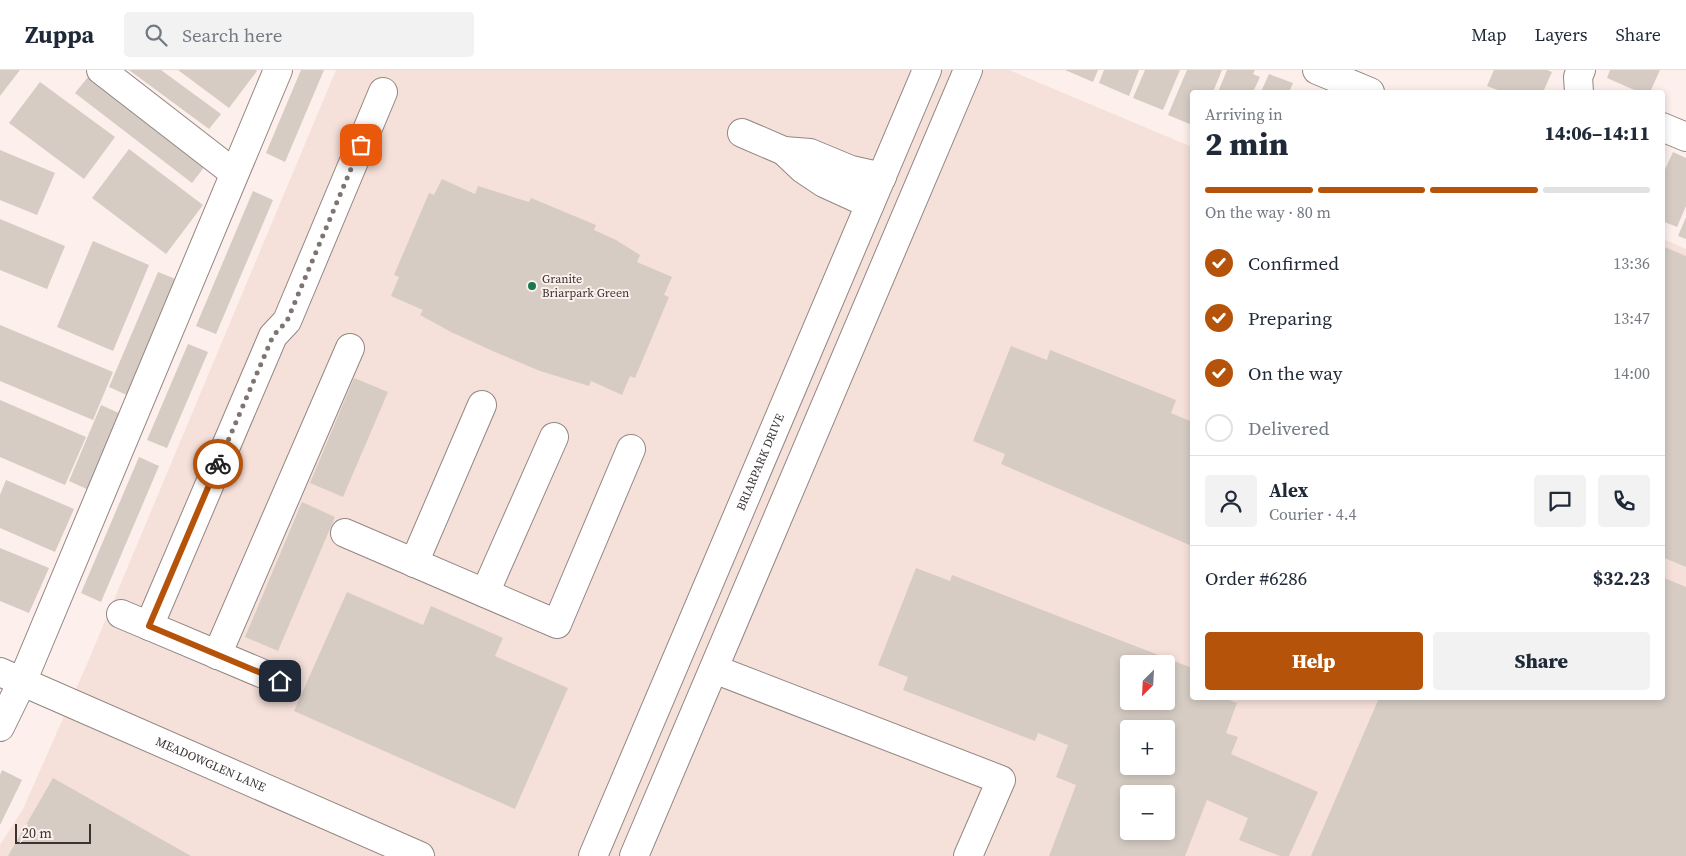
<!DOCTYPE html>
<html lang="en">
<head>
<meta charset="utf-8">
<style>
  :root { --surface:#fff; --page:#f2f2f3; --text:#1f2937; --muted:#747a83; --line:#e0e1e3; --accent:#b45309 }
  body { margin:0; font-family:"Source Serif 4",serif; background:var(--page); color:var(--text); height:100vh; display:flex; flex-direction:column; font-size:19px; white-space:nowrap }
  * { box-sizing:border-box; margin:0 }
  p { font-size:16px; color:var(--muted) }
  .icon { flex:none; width:28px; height:28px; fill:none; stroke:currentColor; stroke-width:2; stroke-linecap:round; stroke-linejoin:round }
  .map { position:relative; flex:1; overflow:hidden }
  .drawer { position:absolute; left:1190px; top:20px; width:475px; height:610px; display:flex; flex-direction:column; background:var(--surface); border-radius:5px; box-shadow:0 2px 8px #0003 }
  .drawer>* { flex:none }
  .needle { width:32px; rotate:204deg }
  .buttons { position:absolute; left:1120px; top:585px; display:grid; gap:10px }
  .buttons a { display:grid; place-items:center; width:55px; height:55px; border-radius:5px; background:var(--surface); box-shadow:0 2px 8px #0003; font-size:25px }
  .scale { position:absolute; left:15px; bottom:12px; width:76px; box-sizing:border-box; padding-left:5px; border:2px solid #393432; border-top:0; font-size:14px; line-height:18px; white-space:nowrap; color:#393432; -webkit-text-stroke:4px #fdefeb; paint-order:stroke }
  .pin { position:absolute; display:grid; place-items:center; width:42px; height:42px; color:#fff; margin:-21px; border-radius:10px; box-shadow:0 2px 8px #0006 }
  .courier { position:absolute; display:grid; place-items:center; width:50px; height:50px; margin:-25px; border:4px solid #b45309; border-radius:50%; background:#fff; color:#222; box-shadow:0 1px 6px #0007 }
  .headline em { font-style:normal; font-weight:800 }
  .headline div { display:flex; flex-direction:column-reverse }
  .headline { display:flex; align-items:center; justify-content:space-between; height:85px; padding:0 15px }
  h1 { font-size:32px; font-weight:800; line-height:38px }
  .bar { display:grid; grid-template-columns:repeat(4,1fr); gap:8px 5px; align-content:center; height:60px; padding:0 15px }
  .bar i { height:6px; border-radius:4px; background:var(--line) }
  .bar .selected { background:var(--accent) }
  .bar p { grid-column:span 4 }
  .line { display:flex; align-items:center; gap:12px; padding:0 15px; border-top:1px solid var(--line) }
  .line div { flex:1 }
  .round { display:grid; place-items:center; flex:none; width:52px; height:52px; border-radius:5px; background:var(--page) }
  ol { padding:0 15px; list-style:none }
  li { display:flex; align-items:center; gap:15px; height:55px }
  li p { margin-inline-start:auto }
  li .icon { padding:5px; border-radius:50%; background:var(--accent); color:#fff; stroke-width:4 }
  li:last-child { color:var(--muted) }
  li i { width:28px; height:28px; border:2px solid var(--line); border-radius:50% }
  .cta { display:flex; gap:10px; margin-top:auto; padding:10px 15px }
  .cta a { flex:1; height:58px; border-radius:5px; background:var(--accent); color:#fff; font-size:20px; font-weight:800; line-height:58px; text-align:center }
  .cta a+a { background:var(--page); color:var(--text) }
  header { display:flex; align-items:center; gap:30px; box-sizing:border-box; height:70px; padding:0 25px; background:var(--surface); border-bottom:1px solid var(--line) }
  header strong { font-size:24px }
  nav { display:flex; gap:28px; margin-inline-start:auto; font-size:18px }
  .search { width:350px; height:45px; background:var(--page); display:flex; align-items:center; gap:12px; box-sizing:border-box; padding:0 18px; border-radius:5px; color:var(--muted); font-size:19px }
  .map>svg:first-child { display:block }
  .built { fill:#f6e0da; fill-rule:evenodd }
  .building { fill:#d6ccc4; fill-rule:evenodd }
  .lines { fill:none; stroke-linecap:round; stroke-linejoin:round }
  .minor-casing { stroke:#938783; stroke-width:30 }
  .minor { stroke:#fff; stroke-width:28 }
  .done { stroke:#7e7573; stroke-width:5; stroke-dasharray:0 9 }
  .route { stroke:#b45309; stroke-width:6 }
  .poi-dot { fill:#187950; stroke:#fdefeb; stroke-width:2 }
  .labels { text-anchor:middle; stroke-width:4; stroke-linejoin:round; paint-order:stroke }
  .poi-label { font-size:12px; fill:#393432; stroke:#fdefeb; text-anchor:start }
  .street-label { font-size:12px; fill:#393432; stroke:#fdefeb }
</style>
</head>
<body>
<header>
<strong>Zuppa</strong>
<div class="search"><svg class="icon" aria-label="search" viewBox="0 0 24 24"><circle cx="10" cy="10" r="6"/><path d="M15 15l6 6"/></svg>Search here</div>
<nav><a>Map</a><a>Layers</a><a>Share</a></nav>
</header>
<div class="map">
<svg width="1686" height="786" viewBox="0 0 1686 786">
  <rect width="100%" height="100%" fill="#fdefeb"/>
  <!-- built -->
  <path class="built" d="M 336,0 L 1009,0 L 1192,77 L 1192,628 L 1662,628 L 1663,169 L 1686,179 L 1686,786 L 0,786 L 0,775 L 23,739 L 87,594 ZM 1129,594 L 1166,594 L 1166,631 L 1129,631 ZM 1129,659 L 1166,659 L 1166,696 L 1129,696 ZM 1129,724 L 1166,724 L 1166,761 L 1129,761 Z"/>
  <!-- building -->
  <g class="building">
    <path d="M 0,0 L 20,0 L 0,26 Z"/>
    <path d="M 129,0 L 161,0 L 221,44 L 209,59 Z"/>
    <path d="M 178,0 L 256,0 L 257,1 L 229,38 Z"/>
    <path d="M 301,0 L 324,0 L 285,92 L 266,83 Z"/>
    <path d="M 1065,0 L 1098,0 L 1093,12 Z"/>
    <path d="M 1104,0 L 1139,0 L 1129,26 L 1099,13 Z"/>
    <path d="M 1145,0 L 1180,0 L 1163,40 L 1133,28 Z"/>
    <path d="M 1187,0 L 1222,0 L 1213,22 L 1192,22 L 1192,55 L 1168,45 Z"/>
    <path d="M 1227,0 L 1255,0 L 1253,4 L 1260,7 L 1253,22 L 1218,22 Z"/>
    <path d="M 1494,0 L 1547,0 L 1552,2 L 1543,22 L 1503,22 L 1487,16 Z"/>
    <path d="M 1610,0 L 1660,0 L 1650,22 L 1639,22 L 1607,8 Z"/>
    <path d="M 1269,4 L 1293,13 L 1290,20 L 1296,22 L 1261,22 Z"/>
    <path d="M 88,7 L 205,96 L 192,113 L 75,23 Z"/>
    <path d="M 40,12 L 115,67 L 84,109 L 9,53 Z"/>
    <path d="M 129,79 L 203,135 L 166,184 L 92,128 Z"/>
    <path d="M 0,80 L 55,103 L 37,145 L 0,130 Z"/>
    <path d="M 1673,82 L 1686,88 L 1686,136 L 1677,157 L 1662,151 L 1662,106 Z"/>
    <path d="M 442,109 L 475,124 L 478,116 L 529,132 L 531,128 L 596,155 L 594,160 L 616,170 L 640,185 L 637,192 L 672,207 L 664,225 L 669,227 L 635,308 L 630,306 L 622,325 L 591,311 L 589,316 L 540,301 L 495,282 L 451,262 L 420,245 L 423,240 L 391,226 L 399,207 L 394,205 L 429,123 L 434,125 Z"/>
    <path d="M 253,121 L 273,130 L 216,264 L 196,256 Z"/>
    <path d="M 1686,147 L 1686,169 L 1678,166 Z"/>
    <path d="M 0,149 L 65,176 L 47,219 L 0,200 Z"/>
    <path d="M 93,171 L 149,195 L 113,281 L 57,257 Z"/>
    <path d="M 1662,176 L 1686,186 L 1686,497 L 1662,487 Z"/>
    <path d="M 158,202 L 178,210 L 129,326 L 109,317 Z"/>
    <path d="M 0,255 L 113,302 L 93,350 L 0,311 Z"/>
    <path d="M 188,274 L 208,282 L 167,378 L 147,370 Z"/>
    <path d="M 1011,276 L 1047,290 L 1050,280 L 1176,330 L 1171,343 L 1192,352 L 1192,476 L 1001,394 L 1005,384 L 973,371 Z"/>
    <path d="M 354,308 L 388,322 L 343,427 L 310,413 Z"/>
    <path d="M 0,330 L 86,367 L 65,415 L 0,387 Z"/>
    <path d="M 101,335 L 121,344 L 89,420 L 69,411 Z"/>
    <path d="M 139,387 L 159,396 L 101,532 L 81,523 Z"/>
    <path d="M 6,410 L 74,439 L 55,482 L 0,458 L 0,425 Z"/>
    <path d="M 302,432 L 335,447 L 278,581 L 245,567 Z"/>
    <path d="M 0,478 L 49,498 L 29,543 L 0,531 Z"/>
    <path d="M 916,498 L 950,511 L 952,505 L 1192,598 L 1192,628 L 1223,628 L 1237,633 L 1226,663 L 1238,667 L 1231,684 L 1318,722 L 1289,786 L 1280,786 L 1239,770 L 1248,748 L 1207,730 L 1185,786 L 1049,786 L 1076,715 L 1056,707 L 1068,675 L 1038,663 L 1035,671 L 903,620 L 908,607 L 878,595 ZM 1129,594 L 1166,594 L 1166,631 L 1129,631 ZM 1129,659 L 1166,659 L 1166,696 L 1129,696 ZM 1129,724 L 1166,724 L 1166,761 L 1129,761 Z"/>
    <path d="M 1662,507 L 1686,517 L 1686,786 L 1311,786 L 1379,628 L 1662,628 Z"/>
    <path d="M 347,522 L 423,555 L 431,536 L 503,568 L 495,586 L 568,618 L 515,739 L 294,641 Z"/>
    <path d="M 2,700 L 22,710 L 0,755 L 0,705 Z"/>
    <path d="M 53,708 L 191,786 L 8,786 Z"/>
  </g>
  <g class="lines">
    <defs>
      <g id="minor">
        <path d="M 101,0 L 234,103"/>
        <path d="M 1317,0 L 1370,22"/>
        <path d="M 1579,22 L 1578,7 L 1581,0"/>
        <path d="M 1662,57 L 1686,67"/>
        <path d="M 742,63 L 784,81 L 810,83 L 851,100 L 882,107"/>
        <path d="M 784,81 L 803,99 L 824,113 L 870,134"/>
        <path d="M 345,463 L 557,554 L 631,379"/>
        <path d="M 414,493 L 482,335"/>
        <path d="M 485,523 L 554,367"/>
        <path d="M 121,544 L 280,611"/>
        <path d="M 149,556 L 273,266 L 287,251 L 383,22"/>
        <path d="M 217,585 L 350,278"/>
        <path d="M 714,599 L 1001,710 L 968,786"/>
        <path id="s1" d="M 0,602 L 420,786"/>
        <path d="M 0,657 L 22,612 L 278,0"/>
        <path id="s2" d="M 593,786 L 927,0"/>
        <path d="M 634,786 L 968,0"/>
      </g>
    </defs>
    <!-- minor casing -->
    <use href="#minor" class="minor-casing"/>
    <!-- minor -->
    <use href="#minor" class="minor"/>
  </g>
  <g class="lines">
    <!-- done -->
    <path class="done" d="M 218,394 L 273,266 L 287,251 L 361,75"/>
    <!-- route -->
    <path class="route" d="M 218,394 L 149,556 L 280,611"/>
  </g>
  <!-- markers -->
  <circle class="poi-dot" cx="532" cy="216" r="5"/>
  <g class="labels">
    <!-- poi labels -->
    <g class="poi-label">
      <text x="542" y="213">Granite<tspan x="542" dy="14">Briarpark Green</tspan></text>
    </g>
    <!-- street labels -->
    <g class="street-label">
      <text dy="4" stroke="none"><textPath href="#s2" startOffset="428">BRIARPARK DRIVE</textPath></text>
      <text dy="4" stroke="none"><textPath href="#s1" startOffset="230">MEADOWGLEN LANE</textPath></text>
    </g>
  </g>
</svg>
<div class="buttons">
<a><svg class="needle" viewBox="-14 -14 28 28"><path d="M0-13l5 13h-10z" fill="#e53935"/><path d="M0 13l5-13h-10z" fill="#747a83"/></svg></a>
<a>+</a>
<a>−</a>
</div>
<div class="scale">20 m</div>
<div class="pin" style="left:361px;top:75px;background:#ea580c"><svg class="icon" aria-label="bag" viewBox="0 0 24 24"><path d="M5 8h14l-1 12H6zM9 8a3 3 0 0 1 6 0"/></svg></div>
<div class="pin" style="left:280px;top:611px;background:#1f2937"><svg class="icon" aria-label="home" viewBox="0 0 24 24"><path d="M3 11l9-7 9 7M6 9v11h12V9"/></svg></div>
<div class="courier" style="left:218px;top:394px"><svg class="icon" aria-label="bike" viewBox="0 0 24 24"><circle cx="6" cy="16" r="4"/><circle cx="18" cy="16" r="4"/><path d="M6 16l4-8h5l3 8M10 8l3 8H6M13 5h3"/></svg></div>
<section class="drawer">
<div class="headline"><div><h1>2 min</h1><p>Arriving in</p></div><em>14:06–14:11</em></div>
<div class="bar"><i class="selected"></i><i class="selected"></i><i class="selected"></i><i></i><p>On the way · 80 m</p></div>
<ol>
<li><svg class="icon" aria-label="check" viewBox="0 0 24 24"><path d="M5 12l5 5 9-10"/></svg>Confirmed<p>13:36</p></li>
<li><svg class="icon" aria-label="check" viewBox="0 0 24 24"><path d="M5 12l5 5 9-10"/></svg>Preparing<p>13:47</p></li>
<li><svg class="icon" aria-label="check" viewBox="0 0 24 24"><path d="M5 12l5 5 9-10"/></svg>On the way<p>14:00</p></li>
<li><i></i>Delivered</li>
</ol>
<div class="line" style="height:90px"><a class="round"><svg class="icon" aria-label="person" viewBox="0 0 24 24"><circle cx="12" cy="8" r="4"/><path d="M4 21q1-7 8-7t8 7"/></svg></a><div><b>Alex</b><p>Courier · 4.4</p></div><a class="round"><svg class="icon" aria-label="chat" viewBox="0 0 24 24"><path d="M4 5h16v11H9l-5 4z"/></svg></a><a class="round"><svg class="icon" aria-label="phone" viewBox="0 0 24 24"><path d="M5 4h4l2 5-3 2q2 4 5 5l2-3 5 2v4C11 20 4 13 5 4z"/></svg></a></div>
<div class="line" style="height:65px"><div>Order #6286</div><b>$32.23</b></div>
<div class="cta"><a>Help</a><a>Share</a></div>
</section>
</div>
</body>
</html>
